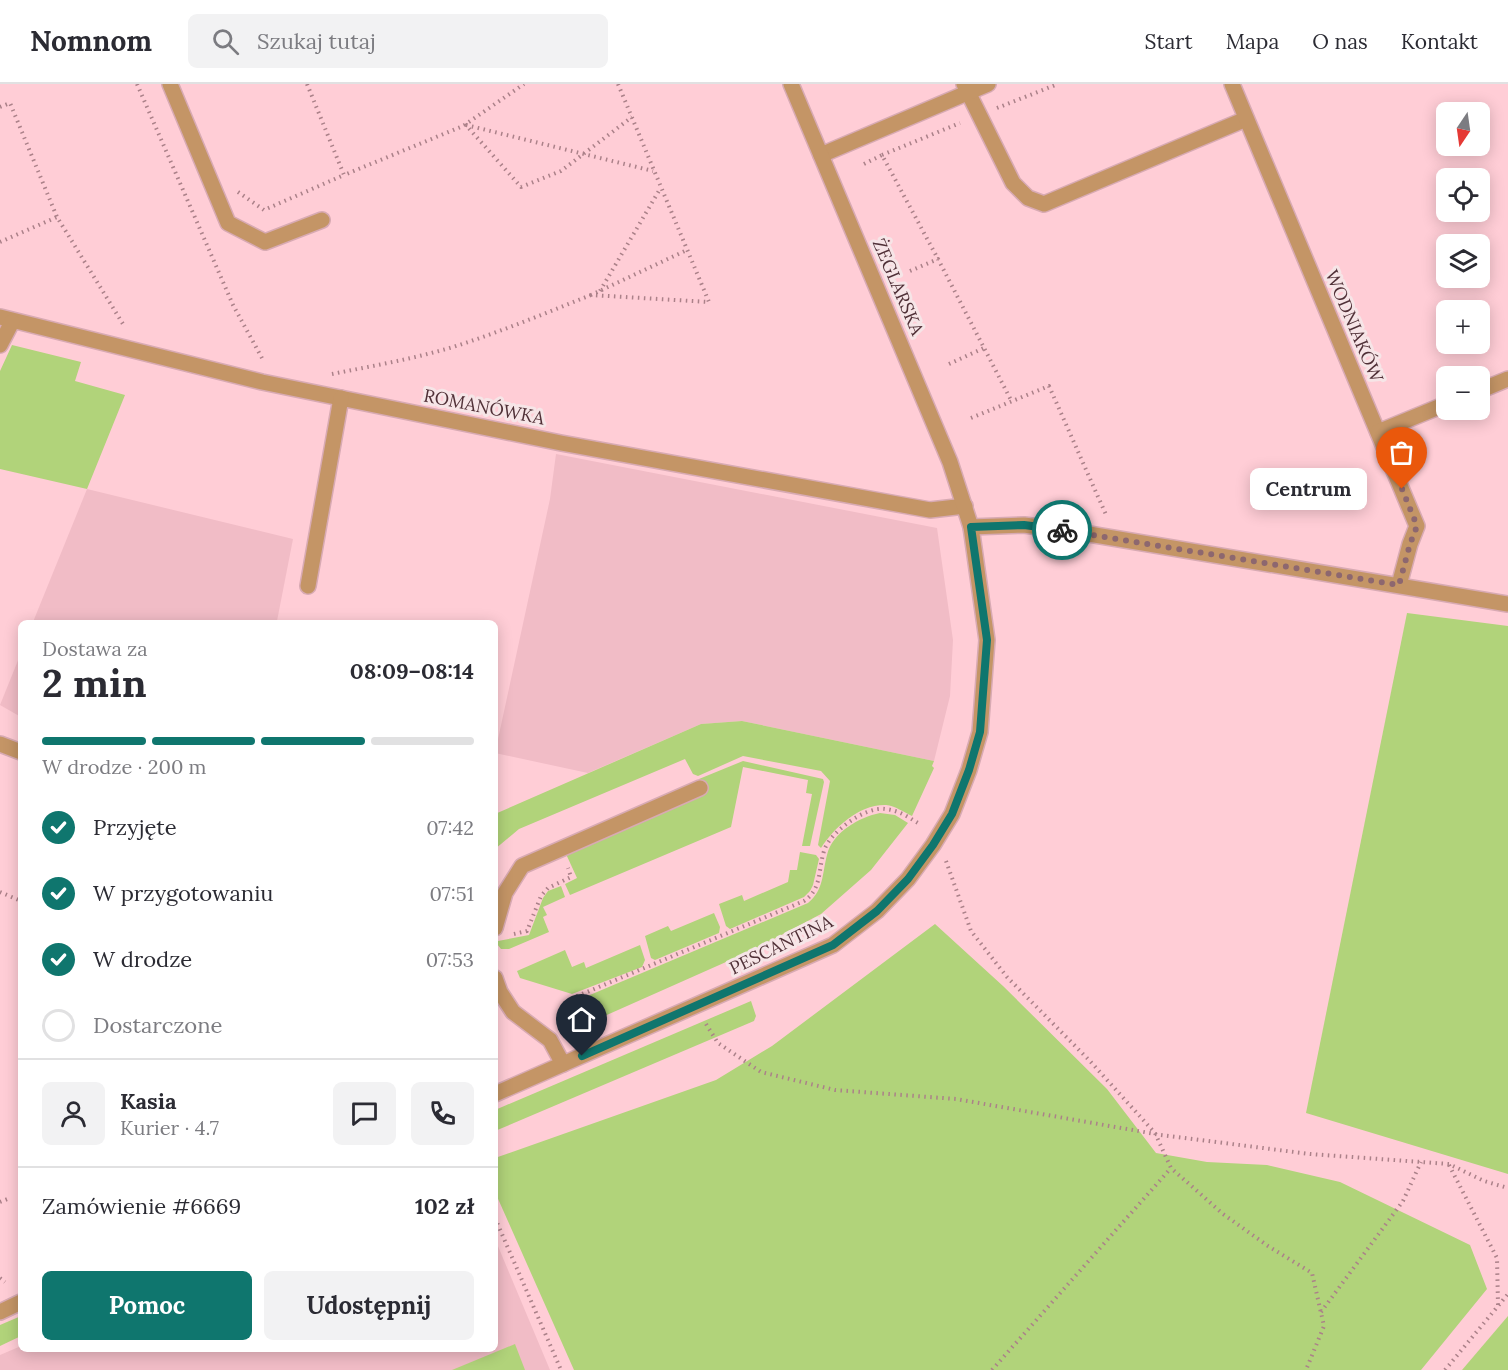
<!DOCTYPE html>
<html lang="pl">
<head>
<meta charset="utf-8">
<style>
  :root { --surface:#fff; --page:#f2f2f3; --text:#2b2b33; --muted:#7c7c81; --line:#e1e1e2; --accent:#0f766e }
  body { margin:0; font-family:Lora,serif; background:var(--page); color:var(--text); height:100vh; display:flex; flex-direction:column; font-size:22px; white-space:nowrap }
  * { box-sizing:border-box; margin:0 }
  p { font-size:20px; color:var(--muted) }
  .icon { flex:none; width:33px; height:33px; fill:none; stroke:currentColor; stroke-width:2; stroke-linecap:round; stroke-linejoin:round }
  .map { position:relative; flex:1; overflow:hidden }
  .sheet { position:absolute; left:18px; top:536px; width:480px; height:732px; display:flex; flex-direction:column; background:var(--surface); border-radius:9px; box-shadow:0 3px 15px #0003 }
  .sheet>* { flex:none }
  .needle { width:39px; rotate:193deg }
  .buttons { position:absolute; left:1436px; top:18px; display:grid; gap:12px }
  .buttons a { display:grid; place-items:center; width:54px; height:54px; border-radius:9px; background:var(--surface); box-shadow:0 3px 15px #0003; font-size:30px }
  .pin { position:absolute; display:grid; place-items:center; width:51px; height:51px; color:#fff; margin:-62px -26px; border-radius:50% 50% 50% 0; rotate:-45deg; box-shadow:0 0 6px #0007 }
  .pin .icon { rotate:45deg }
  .courier { position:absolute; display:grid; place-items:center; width:60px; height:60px; margin:-30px; border:4px solid #0f766e; border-radius:50%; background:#fff; color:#222; box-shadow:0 2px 8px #0007 }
  .bubble { position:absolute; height:42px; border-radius:9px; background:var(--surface); box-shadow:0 3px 15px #0003; font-size:20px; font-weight:700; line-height:42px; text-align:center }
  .headline em { font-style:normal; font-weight:700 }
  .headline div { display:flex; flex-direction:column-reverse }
  .headline { display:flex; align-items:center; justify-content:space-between; height:102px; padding:0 24px }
  h1 { font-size:39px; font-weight:700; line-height:45px }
  .bar { display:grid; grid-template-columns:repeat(4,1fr); gap:9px 6px; align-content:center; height:72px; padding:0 24px }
  .bar i { height:8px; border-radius:4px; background:var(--line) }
  .bar .on { background:var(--accent) }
  .bar p { grid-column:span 4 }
  .line { display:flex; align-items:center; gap:15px; padding:0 24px; border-top:2px solid var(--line) }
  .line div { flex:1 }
  .round { display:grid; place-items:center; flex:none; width:63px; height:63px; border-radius:9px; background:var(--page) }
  ol { padding:0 24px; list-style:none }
  li { display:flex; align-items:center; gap:18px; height:66px }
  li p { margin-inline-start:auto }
  li .icon { padding:6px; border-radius:50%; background:var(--accent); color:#fff; stroke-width:4 }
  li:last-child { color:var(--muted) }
  li i { width:33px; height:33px; border:3px solid var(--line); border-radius:50% }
  .button { display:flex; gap:12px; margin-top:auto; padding:12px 24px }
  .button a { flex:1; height:69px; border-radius:9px; background:var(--accent); color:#fff; font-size:24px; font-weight:700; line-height:69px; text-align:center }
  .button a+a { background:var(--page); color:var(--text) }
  header { display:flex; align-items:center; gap:36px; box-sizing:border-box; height:84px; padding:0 30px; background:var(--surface); border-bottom:2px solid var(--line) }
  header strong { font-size:28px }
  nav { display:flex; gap:33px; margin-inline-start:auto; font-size:21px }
  .search { width:420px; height:54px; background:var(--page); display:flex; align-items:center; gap:15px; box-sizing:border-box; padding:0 21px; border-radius:9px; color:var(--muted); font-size:22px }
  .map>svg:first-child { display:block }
  .built { fill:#f1bcc6 }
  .green { fill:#b1d37a }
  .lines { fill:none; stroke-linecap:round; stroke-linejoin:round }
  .minor-casing { stroke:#d8aab3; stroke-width:18 }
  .path { stroke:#ab8189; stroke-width:4; stroke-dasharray:1.5 4.5; stroke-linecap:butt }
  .minor { stroke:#c49566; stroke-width:15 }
  .done { stroke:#8d676f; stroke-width:6; stroke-dasharray:0 10.8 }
  .route { stroke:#0f766e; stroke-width:8 }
  .labels { text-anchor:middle; stroke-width:6; stroke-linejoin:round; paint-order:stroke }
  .street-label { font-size:18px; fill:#503037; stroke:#f6e5e7 }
</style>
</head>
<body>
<header>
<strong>Nomnom</strong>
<div class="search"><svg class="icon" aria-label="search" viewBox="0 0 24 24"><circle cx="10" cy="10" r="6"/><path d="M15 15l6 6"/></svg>Szukaj tutaj</div>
<nav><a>Start</a><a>Mapa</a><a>O nas</a><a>Kontakt</a></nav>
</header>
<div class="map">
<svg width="1508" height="1286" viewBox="0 0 1508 1286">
  <rect width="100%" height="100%" fill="#ffcdd6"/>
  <!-- built -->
  <g class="built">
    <path d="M 556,370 L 937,444 L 953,556 L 950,612 L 934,677 L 742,637 L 701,640 L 588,689 L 495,669 L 550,415 Z"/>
    <path d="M 87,405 L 293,455 L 277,537 L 272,538 L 33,538 Z"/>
    <path d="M 21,569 L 21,633 L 0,621 Z"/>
    <path d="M 495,1155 L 550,1286 L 0,1286 L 0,1271 L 21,1262 L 21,1264 L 495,1264 Z"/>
  </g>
  <!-- green -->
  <g class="green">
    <path d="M 12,261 L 81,278 L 75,297 L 125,311 L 87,405 L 0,385 L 0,287 Z"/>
    <path d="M 1407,529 L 1508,542 L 1508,1090 L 1306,1029 Z"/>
    <path d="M 742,637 L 934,677 L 932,682 L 934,684 L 912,732 C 904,728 895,722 886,721 C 859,720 834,744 821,764 L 818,761 L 830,697 L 821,687 L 743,672 L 698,692 L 693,690 L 685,675 L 519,745 L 495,765 L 495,730 L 701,640 Z"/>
    <path d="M 743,677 L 823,695 L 824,698 L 810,762 L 802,762 L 812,710 L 806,709 L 808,696 L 743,683 L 731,743 L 570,811 L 565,800 L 577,794 L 566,770 L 705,710 L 699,695 Z"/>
    <path d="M 880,729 L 895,731 L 908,739 L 871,786 L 821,830 L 753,866 L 582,942 L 577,938 L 573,925 L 578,916 L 808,819 C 824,806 822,790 827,771 C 832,749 859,733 880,729 Z"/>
    <path d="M 800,768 L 816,771 L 819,775 L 813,801 L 810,807 L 804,813 L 730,845 L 726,842 L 719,820 L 742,811 L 744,817 L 788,798 L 790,786 L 797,786 Z"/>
    <path d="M 561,802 L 565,813 L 543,823 L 547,831 L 543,833 L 549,848 L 509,865 L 501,865 L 497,860 L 498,857 L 529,851 L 543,814 L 548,807 Z"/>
    <path d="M 714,829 L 720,843 L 719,849 L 655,876 L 651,874 L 645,852 L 668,842 L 671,847 Z"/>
    <path d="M 935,840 L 1003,902 L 1107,1005 L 1156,1069 L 1207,1078 L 1267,1081 L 1340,1098 L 1470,1161 L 1487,1205 L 1421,1286 L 574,1286 L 495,1108 L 495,1074 L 716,996 L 772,962 Z"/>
    <path d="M 640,861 L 645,876 L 642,883 L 572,910 L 520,894 L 517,887 L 565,866 L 572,883 L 584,878 L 586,884 Z"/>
    <path d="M 751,917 L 756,932 L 754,937 L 495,1047 L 495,1026 Z"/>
    <path d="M 21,1232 L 21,1252 L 0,1262 L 0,1241 Z"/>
    <path d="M 1508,1232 L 1508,1286 L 1462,1286 Z"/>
    <path d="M 515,1260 L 525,1286 L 452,1286 Z"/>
  </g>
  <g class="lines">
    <defs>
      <g id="minor">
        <path d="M 170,0 L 228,139 L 265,158 L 322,136"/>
        <path d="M 964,0 L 1013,99 L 1028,114 L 1044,120 L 1246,35"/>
        <path d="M 1232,0 L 1417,442 L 1410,460 L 1399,501"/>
        <path d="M 821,71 L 988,0"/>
        <path d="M 0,233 L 262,298 L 561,359 L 930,426 L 965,422"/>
        <path d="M 0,261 L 12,238"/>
        <path d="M 1479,307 L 1508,295"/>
        <path d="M 1378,348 L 1446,320"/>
        <path d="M 971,443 L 1024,441 L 1077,448 L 1508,520"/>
        <path d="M 308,502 L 341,314"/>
        <path d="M 0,660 L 21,668"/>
        <path d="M 495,844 L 505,809 L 522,782 L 700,704"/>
        <path d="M 495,894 L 500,908 L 513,928 L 550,956 L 563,980"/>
        <path d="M 495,1010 L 833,861 L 877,827 L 908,795 L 933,761 L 952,730 L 969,686 L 980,648 L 987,556 L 971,443 L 950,378 L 791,0"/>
        <path d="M 0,1228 L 21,1218"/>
      </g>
    </defs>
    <!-- minor casing -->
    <use href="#minor" class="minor-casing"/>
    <!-- path -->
    <g class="path">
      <path d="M 137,0 L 233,221 L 263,276"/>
      <path d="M 307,0 L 344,91 L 463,42 L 524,0"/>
      <path d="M 618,0 L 709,218 L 591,211 L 687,166"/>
      <path d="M 0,23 L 10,19 L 57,133"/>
      <path d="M 997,24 L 1058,0"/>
      <path d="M 465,40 L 521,103 L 561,87 L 632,33"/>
      <path d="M 466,41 L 653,87"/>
      <path d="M 882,71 L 960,39"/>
      <path d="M 864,80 L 882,71 L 938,175"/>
      <path d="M 238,108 L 264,126 L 344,91"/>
      <path d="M 0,158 L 57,133 L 123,240"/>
      <path d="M 910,187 L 938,175 L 1012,318"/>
      <path d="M 600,207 L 660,105"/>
      <path d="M 949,280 L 984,264"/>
      <path d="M 332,290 C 372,282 413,275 453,263 C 500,248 546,229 591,211"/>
      <path d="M 971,334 L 1049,302 L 1107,433"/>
      <path d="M 946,777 L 971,847 L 1007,893 L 1089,976 L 1155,1049 L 1171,1084 L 1223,1130 L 1268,1162 L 1312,1189 L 1324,1242 L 1306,1286"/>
      <path d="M 0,808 L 21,817"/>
      <path d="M 514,850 L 527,847 L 541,812 L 548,804 L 571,793 L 568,784"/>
      <path d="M 706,940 L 718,959 L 761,988 L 835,1006 L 956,1015 L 1161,1051 L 1310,1070 L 1449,1080 L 1484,1097 L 1508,1104"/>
      <path d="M 578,951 C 573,938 566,925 575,913 L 804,817 C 822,805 818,786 824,767 C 829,749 865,722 885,725 C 898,726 908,733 918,739"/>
      <path d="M 1449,1081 L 1497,1174 L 1498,1221"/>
      <path d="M 0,1118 L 10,1114"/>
      <path d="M 495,1134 L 561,1286"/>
      <path d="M 0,1194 L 5,1198"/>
      <path d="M 1321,1228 L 1403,1117 L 1421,1078"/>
      <path d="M 992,1286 L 1171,1084"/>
      <path d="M 1445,1286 L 1508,1210"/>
    </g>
    <!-- minor -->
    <use href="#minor" class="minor"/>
  </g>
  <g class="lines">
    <!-- done -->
    <path class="done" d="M 1062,446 L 1399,501 L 1410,460 L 1417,442 L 1402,405"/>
    <!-- route -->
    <path class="route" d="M 582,972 L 833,861 L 877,827 L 908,795 L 933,761 L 952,730 L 969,686 L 980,648 L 987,556 L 971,443 L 1024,441 L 1062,446"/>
  </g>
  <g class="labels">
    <!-- street labels -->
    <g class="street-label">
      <text transform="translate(898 203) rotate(67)" y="6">ŻEGLARSKA</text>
      <text transform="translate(1354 242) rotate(67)" y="6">WODNIAKÓW</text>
      <text transform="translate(484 323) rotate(11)" y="6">ROMANÓWKA</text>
      <text transform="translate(781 861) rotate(-26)" y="6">PESCANTINA</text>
    </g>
  </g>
</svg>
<div class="buttons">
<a><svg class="needle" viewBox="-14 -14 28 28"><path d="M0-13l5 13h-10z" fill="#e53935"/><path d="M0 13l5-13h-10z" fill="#7c7c81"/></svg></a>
<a><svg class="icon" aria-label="locate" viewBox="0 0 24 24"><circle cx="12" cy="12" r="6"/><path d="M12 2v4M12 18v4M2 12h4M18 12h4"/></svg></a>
<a><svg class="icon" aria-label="layers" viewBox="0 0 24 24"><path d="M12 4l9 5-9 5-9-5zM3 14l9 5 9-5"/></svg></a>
<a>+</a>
<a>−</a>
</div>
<div class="pin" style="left:1402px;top:405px;background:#ea580c"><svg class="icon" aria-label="bag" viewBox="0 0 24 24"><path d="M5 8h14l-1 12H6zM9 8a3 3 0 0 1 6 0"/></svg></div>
<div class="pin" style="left:582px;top:972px;background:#1f2937"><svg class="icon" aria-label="home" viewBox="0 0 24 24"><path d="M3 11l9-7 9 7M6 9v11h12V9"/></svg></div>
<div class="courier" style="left:1062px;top:446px"><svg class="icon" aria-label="bike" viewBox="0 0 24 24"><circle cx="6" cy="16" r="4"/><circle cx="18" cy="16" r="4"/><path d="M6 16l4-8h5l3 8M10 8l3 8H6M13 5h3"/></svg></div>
<div class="bubble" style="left:1250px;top:384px;width:117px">Centrum</div>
<section class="sheet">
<div class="headline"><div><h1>2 min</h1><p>Dostawa za</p></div><em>08:09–08:14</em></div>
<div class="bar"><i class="on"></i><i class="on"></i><i class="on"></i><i></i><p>W drodze · 200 m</p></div>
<ol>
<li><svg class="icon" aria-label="check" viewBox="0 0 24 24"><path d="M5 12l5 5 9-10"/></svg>Przyjęte<p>07:42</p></li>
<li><svg class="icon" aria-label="check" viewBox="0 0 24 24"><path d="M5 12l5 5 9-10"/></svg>W przygotowaniu<p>07:51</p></li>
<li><svg class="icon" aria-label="check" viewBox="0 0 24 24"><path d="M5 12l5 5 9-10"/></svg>W drodze<p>07:53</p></li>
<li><i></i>Dostarczone</li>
</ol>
<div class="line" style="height:108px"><a class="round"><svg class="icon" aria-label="person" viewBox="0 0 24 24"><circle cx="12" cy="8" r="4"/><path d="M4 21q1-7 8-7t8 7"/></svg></a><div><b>Kasia</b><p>Kurier · 4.7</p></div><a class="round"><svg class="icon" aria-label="chat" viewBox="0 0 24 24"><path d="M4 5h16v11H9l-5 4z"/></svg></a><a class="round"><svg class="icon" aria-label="phone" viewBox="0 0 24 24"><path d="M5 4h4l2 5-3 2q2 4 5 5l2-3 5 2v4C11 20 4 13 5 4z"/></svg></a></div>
<div class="line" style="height:78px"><div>Zamówienie #6669</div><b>102 zł</b></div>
<div class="button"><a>Pomoc</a><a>Udostępnij</a></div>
</section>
</div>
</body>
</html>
